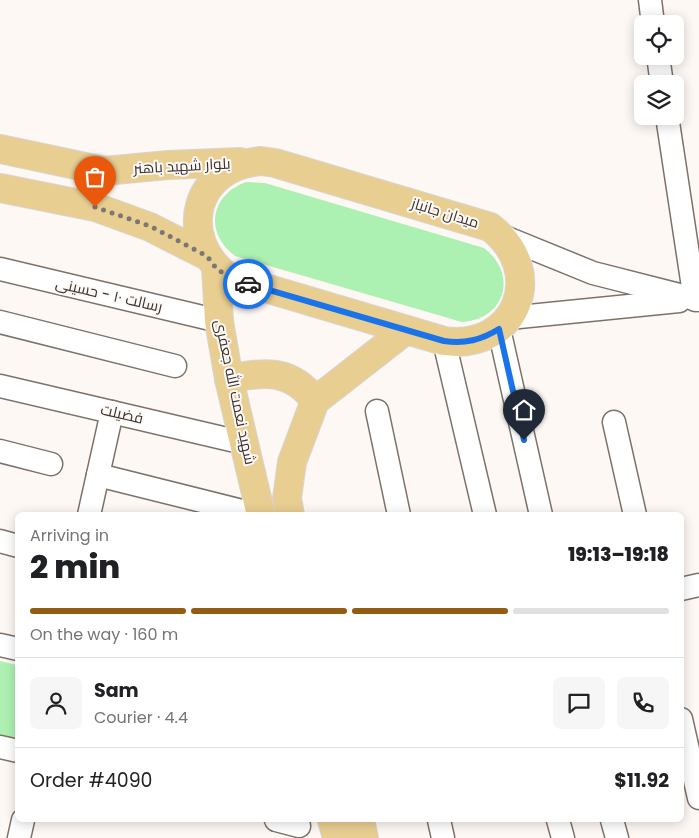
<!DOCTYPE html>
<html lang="en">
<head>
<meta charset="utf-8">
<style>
  :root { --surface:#fff; --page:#f6f6f6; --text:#202124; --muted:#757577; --line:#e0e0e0; --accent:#925d12 }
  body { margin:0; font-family:Poppins,Cairo,sans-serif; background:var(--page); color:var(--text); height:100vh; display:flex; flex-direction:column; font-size:19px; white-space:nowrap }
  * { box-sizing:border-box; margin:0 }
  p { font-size:16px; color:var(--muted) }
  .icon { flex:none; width:28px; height:28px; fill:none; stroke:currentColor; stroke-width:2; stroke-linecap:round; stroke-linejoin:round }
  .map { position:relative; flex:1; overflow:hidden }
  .details { position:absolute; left:15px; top:512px; width:669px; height:310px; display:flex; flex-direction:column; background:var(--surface); border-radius:8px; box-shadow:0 2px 12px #0003 }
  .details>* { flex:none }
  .controls { position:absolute; left:634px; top:15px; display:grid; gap:10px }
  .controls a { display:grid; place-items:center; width:50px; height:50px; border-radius:8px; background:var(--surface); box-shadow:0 2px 12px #0003; font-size:25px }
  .pin { position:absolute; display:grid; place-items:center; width:42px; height:42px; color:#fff; margin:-51px -21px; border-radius:50% 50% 50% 0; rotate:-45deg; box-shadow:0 0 5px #0007 }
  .pin .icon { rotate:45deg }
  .courier { position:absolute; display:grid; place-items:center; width:50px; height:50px; margin:-25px; border:4px solid #1a73e8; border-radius:50%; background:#fff; color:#222; box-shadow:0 1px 6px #0007 }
  .headline em { font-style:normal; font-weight:800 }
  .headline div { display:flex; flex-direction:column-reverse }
  .headline { display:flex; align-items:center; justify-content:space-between; height:85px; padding:0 15px }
  h1 { font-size:32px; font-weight:800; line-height:38px }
  .bar { display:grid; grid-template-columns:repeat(4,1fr); gap:8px 5px; align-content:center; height:60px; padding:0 15px }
  .bar i { height:6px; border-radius:4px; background:var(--line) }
  .bar .active { background:var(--accent) }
  .bar p { grid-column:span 4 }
  .line { display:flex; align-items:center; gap:12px; padding:0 15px; border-top:1px solid var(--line) }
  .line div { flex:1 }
  .round { display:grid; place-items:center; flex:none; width:52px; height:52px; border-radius:8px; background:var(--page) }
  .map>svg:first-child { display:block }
  .green { fill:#adf1b2 }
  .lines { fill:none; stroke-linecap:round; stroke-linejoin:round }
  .minor-casing { stroke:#7d726a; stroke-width:25 }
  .major-casing { stroke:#d7d6d5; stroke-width:30 }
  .minor { stroke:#fff; stroke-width:22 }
  .major { stroke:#e9ce92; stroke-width:28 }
  .done { stroke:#7d7774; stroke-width:5; stroke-dasharray:0 9 }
  .route { stroke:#1a73e8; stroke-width:6 }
  .labels { text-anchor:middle; stroke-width:4; stroke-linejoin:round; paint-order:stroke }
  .street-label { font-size:15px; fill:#37322f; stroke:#fef8f5 }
</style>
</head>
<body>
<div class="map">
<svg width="699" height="838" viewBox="0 0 699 838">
  <rect width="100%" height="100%" fill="#fef8f5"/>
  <!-- green -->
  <g class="green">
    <path d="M 246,182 L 265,183 L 484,248 C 518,274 506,319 462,322 L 235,256 C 204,233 210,195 246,182 Z"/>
    <path d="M 0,661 L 17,665 L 17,742 L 0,737 Z"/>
  </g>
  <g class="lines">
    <defs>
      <g id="minor">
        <path d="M 650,0 L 653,24"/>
        <path d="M 658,56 L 662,84"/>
        <path d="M 667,116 L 695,300"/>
        <path d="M 502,236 L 593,273 L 699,300"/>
        <path d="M 0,269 L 219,321"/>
        <path d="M 509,318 L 679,301"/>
        <path d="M 0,322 L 175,366"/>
        <path d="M 499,329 L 541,515"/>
        <path d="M 444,341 L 485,515"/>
        <path d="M 0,386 L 244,443"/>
        <path d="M 377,411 L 399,515"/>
        <path d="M 614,422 L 635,515"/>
        <path d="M 0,451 L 51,464"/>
        <path d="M 98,475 L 258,515"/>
        <path d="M 89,515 L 112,412"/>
        <path d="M 0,541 L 18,546"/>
        <path d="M 681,589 L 699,585"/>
        <path d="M 0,645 L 18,649"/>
        <path d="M 681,719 L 699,798"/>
        <path d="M 0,747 L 18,751"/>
        <path d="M 276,820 L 299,826"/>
        <path d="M 439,820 L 443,838"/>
        <path d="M 558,820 L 563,838"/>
        <path d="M 612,820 L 617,838"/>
        <path d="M 19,838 L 23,820"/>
      </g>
      <g id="major">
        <path d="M 0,149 L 104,171 L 168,165 L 240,162"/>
        <path d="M 261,161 L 275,163 L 490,227 C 548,271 517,351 444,341 L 228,277 C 176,237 194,166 261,161 Z"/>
        <path d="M 0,188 L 95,207 L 150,227 L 207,256"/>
        <path d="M 216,268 L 219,321 L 229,379 L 261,515"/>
        <path d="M 229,379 C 264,371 292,369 315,401"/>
        <path d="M 290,515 L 287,498 L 292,462 L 315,401 L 406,330"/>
        <path d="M 332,820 L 337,838"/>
        <path d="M 360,820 L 364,838"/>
      </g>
    </defs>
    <!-- minor casing -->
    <use href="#minor" class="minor-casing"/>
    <!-- major casing -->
    <use href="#major" class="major-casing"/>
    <!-- minor -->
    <use href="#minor" class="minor"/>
    <!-- major -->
    <use href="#major" class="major"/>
  </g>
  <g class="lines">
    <!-- done -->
    <path class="done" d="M 95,207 L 150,226 L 207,256 L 216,268 L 228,277 L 248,284"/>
    <!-- route -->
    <path class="route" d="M 248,284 L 444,341 C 465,344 481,340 499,329 L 524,440"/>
  </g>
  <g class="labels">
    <!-- street labels -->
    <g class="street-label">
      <text transform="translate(182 166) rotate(-3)" y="5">بلوار شهید باهنر</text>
      <text transform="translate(445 213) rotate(17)" y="5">میدان جانباز</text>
      <text transform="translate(109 295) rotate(13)" y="5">رسالت ۱۰ - حسینی</text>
      <text transform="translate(235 392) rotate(78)" y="5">شهید نعمت الله جعفری</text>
      <text transform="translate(122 414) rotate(13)" y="5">فضیلت</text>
    </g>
  </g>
</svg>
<div class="controls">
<a><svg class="icon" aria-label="locate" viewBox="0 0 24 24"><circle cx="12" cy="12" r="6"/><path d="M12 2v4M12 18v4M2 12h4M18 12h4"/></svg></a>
<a><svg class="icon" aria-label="layers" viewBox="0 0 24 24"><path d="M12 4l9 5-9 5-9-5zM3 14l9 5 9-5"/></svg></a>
</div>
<div class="pin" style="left:95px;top:207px;background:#ea580c"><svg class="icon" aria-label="bag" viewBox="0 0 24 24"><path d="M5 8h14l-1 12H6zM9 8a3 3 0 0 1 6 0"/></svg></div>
<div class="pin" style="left:524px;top:440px;background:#1f2937"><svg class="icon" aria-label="home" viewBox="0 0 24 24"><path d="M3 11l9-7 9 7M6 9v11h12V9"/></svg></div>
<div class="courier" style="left:248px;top:284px"><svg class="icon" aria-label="car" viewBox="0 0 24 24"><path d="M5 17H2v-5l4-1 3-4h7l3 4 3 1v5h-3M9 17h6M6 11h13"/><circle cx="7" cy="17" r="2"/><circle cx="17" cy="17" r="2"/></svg></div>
<section class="details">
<div class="headline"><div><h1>2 min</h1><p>Arriving in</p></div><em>19:13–19:18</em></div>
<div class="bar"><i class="active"></i><i class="active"></i><i class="active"></i><i></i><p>On the way · 160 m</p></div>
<div class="line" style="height:90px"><a class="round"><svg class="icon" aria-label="person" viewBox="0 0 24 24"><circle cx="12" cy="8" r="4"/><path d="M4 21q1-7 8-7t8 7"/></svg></a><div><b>Sam</b><p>Courier · 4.4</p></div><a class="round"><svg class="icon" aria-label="chat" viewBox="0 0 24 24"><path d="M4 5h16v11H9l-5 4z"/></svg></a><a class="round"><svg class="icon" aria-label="phone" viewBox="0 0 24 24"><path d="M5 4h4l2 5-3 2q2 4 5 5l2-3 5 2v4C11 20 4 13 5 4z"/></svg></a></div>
<div class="line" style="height:65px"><div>Order #4090</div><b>$11.92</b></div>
</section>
</div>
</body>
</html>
